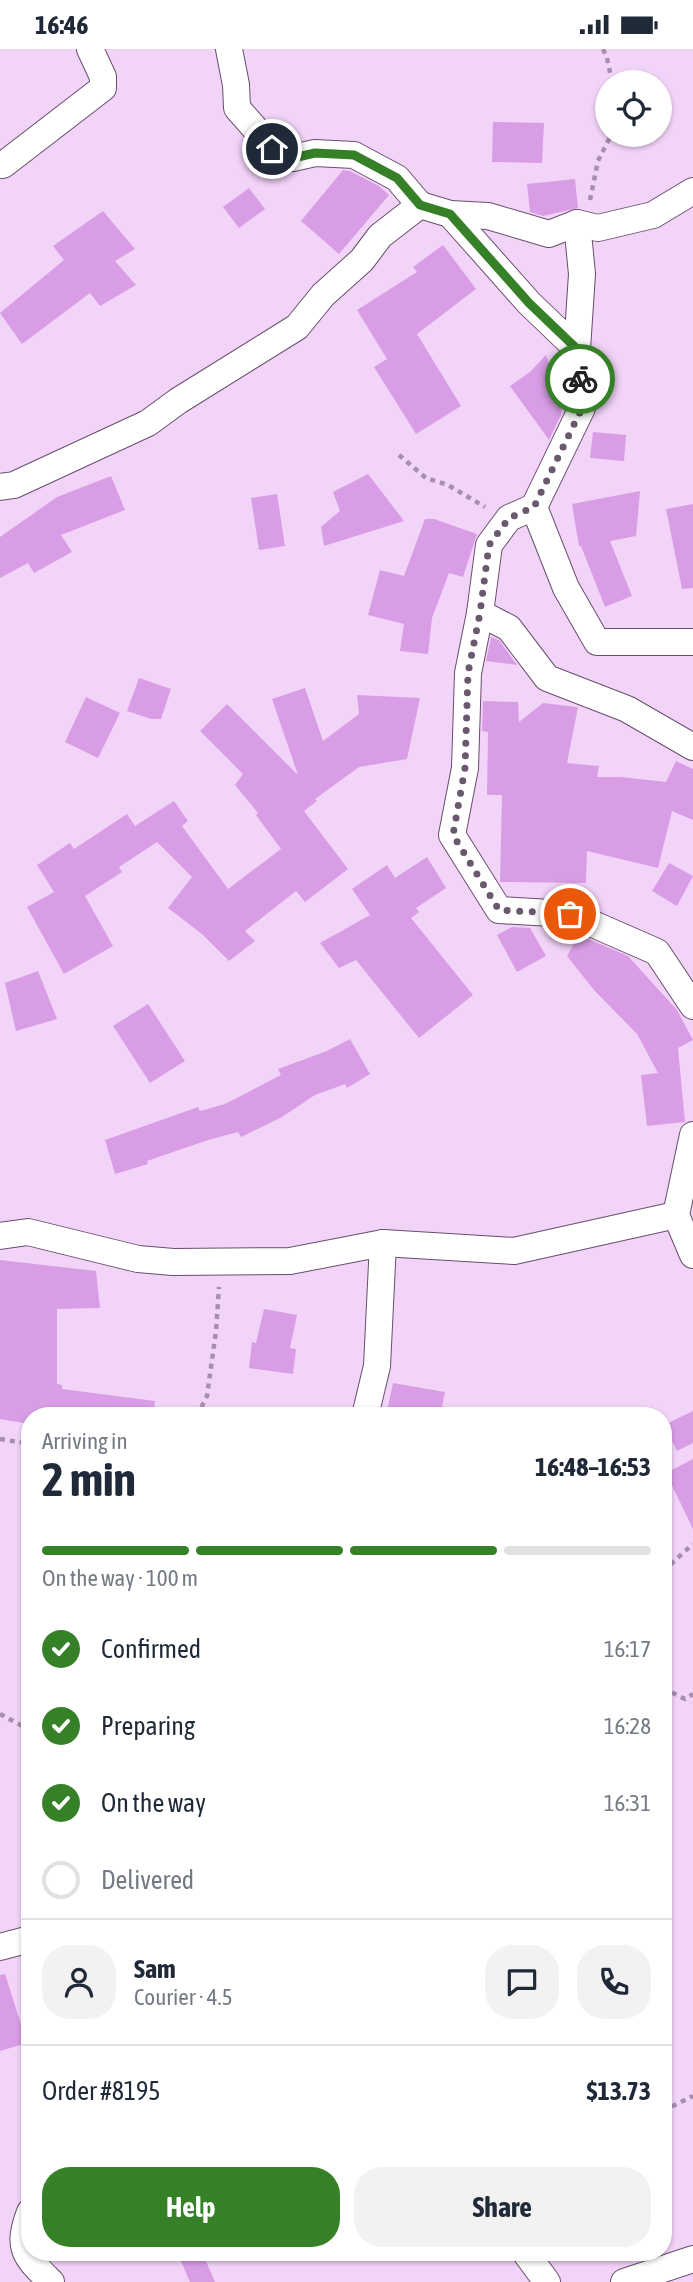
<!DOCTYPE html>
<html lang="en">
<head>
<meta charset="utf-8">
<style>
  :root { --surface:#fff; --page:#f2f2f3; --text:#1f2937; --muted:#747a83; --line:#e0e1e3; --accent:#368027 }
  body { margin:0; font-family:"Asap Condensed",sans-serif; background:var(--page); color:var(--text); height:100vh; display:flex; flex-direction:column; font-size:26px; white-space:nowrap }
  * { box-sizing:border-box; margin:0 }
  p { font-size:23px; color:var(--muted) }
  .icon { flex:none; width:38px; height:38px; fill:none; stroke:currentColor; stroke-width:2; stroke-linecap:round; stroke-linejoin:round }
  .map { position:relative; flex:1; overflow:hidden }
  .details { position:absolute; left:21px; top:1358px; width:651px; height:854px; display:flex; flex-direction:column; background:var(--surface); border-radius:28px; box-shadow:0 2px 5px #0004 }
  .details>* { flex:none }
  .buttons { position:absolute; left:595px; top:21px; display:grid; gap:14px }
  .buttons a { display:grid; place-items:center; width:77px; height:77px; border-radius:50%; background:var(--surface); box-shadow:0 2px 5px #0004; font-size:35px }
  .pin { position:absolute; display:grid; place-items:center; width:60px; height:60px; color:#fff; margin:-30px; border:4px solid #fff; border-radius:50%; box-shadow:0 2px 7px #0007 }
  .courier { position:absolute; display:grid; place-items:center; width:70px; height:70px; margin:-35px; border:5px solid #368027; border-radius:50%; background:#fff; color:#222; box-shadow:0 2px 9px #0007 }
  .headline em { font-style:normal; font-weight:700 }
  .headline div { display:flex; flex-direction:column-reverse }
  .headline { display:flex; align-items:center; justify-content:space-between; height:119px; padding:0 21px }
  h1 { font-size:46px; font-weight:700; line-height:52px }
  .bar { display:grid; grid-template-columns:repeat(4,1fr); gap:10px 7px; align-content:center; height:84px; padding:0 21px }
  .bar i { height:9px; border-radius:5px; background:var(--line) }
  .bar .active { background:var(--accent) }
  .bar p { grid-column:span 4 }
  .line { display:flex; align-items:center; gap:18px; padding:0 21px; border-top:2px solid var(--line) }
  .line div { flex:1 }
  .round { display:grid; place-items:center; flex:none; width:74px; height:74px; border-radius:28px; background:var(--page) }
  ol { padding:0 21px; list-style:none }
  li { display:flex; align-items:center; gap:21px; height:77px }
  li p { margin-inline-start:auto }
  li .icon { padding:7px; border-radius:50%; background:var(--accent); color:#fff; stroke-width:4 }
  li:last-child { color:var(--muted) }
  li i { width:38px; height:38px; border:4px solid var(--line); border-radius:50% }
  .button { display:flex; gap:14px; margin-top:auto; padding:14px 21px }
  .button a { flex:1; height:80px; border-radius:28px; background:var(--accent); color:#fff; font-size:28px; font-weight:700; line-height:80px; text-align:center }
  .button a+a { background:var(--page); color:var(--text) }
  .status { display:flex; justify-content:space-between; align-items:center; height:49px; padding:0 35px; background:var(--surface); direction:ltr }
  .status svg { height:19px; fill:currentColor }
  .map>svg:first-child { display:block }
  .building { fill:#d99de5 }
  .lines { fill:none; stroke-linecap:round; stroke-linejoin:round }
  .street-casing { stroke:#684e6d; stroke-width:28 }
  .path { stroke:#a78fac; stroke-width:4.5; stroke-dasharray:5 5; stroke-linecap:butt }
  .street { stroke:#fff; stroke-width:26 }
  .done { stroke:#6a586e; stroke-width:7; stroke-dasharray:0 12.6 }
  .route { stroke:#368027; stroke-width:9 }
</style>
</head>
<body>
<div class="status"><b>16:46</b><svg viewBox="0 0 49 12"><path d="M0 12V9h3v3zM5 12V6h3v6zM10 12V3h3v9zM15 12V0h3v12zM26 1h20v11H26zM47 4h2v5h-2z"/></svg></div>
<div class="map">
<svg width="693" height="2233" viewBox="0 0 693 2233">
  <rect width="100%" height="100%" fill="#f3d4f9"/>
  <!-- building -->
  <g class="building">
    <path d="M 493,73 L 544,74 L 542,114 L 492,113 Z"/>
    <path d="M 343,121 L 350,122 L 379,137 L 389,146 L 339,205 L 301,172 Z"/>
    <path d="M 575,130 L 578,159 L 543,167 L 530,163 L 527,135 Z"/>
    <path d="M 249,139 L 265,160 L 239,179 L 223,158 Z"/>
    <path d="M 103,162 L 135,200 L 115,212 L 136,236 L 100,257 L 90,244 L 22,295 L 0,264 L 64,211 L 53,197 Z"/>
    <path d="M 443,196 L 476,240 L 417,285 L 461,357 L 416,385 L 374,318 L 387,310 L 357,261 L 417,223 L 413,218 Z"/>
    <path d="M 546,306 L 562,349 L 561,366 L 549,391 L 510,337 L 530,323 Z"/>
    <path d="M 593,383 L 626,386 L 624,412 L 590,409 Z"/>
    <path d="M 368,425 L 404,472 L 324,497 L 321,478 L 340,462 L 333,443 Z"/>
    <path d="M 111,427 L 125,461 L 61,486 L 72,503 L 34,524 L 28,514 L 0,529 L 0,488 L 57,448 Z"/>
    <path d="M 640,442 L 636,487 L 610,492 L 632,547 L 605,558 L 581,497 L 579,497 L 572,455 Z"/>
    <path d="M 277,445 L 285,497 L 259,501 L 251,449 Z"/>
    <path d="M 693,455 L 693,539 L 682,540 L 666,460 Z"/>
    <path d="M 425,470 L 434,470 L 477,485 L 463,528 L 449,524 L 432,569 L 428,605 L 400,602 L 404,575 L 368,566 L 380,521 L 404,527 Z"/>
    <path d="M 491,588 L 499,591 L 517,616 L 486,612 Z"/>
    <path d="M 139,629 L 171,640 L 161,670 L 151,670 L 127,662 Z"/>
    <path d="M 305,639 L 323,692 L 359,665 L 357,646 L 420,649 L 407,710 L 359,718 L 315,750 L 317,752 L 304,762 L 348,820 L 305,853 L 296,842 L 245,882 L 255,892 L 229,912 L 202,885 L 168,859 L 192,828 L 157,793 L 119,818 L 122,823 L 85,847 L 113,897 L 64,925 L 27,858 L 54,843 L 37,816 L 70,794 L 74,800 L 127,765 L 135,777 L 174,752 L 188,772 L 182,777 L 228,840 L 281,800 L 256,766 L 258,764 L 235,736 L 243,725 L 200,682 L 227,655 L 298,726 L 272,650 Z"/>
    <path d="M 86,648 L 120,664 L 98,709 L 65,693 Z"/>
    <path d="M 483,652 L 518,653 L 519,673 L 543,654 L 578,658 L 567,714 L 599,717 L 597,728 L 621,728 L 666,733 L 676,712 L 693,720 L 693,771 L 672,762 L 658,819 L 587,802 L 586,834 L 500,833 L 502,746 L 487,746 L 488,683 L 482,682 Z"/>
    <path d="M 427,808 L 446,839 L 416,859 L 419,863 L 411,869 L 473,946 L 419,989 L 356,911 L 339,919 L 320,894 L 370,866 L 352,840 L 387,816 L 395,829 Z"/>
    <path d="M 669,814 L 693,827 L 677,857 L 652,842 Z"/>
    <path d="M 512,878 L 530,879 L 546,907 L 517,923 L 497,886 Z"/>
    <path d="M 579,886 L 628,907 L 677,961 L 693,991 L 678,999 L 685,1073 L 647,1077 L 641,1026 L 658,1024 L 637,985 L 594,941 L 567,907 Z"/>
    <path d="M 38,922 L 57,970 L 16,982 L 5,934 Z"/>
    <path d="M 148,955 L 185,1012 L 150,1034 L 113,977 Z"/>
    <path d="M 350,990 L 370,1025 L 347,1039 L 345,1035 L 315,1046 L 282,1068 L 241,1088 L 238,1083 L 208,1091 L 147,1112 L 148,1115 L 115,1125 L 105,1091 L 198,1058 L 200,1062 L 225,1055 L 281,1026 L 278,1020 L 327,1002 Z"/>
    <path d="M 0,1211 L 96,1222 L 100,1259 L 57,1260 L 57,1335 L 62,1336 L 62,1340 L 155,1352 L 154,1367 L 30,1367 L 30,1375 L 0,1370 Z"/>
    <path d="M 264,1260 L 297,1266 L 290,1299 L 296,1300 L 293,1325 L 249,1319 L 252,1293 L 256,1294 Z"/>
    <path d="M 393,1334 L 445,1343 L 440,1367 L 386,1367 Z"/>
    <path d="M 693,1362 L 693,1394 L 677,1402 L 664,1376 Z"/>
    <path d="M 693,1410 L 693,1480 L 666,1424 Z"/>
    <path d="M 5,1925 L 27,1994 L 0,2002 L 0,1926 Z"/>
    <path d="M 177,2203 L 202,2203 L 215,2233 L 190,2233 Z"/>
  </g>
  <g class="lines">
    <defs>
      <g id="street">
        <path d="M 229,0 L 236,36 L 237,59 L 273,100 L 293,109 L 315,104 L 354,106 L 397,129 L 420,156"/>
        <path d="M 3,116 L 103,39 L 103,28 L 90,0"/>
        <path d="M 450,165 L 529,254 L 577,300"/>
        <path d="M 0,438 L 14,436 L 148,374 L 178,352 L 297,278 L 323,246 L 362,211 L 380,187 L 420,156 L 450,165 L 488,167 L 549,185 L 577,174 L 598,179 L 653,166 L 693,142"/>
        <path d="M 534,458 L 582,359 L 577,300 L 582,225 L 577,174"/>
        <path d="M 480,564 L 509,579 L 547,629 L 627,660 L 693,698"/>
        <path d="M 693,593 L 597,593 L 566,539 L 534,458 L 509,469 L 489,496 L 480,564 L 468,624 L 465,719 L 452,786 L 499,861 L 570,865 L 657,903 L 693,957"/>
        <path d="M 693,1086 L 676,1166 L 693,1206"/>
        <path d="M 0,1187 L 28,1183 L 138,1210 L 173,1213 L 290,1212 L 383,1194 L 514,1202 L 676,1166"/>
        <path d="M 365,1367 L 377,1317 L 383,1194"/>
        <path d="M 0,1898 L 30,1890"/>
        <path d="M 30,2163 C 16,2200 25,2207 51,2233"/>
        <path d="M 525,2203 L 547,2233"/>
        <path d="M 624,2233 L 693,2210"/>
      </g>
    </defs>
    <!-- street casing -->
    <use href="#street" class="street-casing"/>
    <!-- path -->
    <g class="path">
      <path d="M 603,0 L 607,9 L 612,33"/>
      <path d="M 590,151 L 598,112 L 611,86"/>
      <path d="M 399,406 L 426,429 L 448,436 L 485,458"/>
      <path d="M 197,1367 L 207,1347 L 216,1282 L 219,1238"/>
      <path d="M 0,1390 L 30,1395"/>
      <path d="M 663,1522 L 693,1495"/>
      <path d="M 663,1639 L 685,1650 L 693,1645"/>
      <path d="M 0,1665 L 30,1681"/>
      <path d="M 663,2062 L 693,2047"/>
    </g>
    <!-- street -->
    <use href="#street" class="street"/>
  </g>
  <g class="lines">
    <!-- done -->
    <path class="done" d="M 570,865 L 499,861 L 453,786 L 465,719 L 468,624 L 480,564 L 489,496 L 509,469 L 534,458 L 582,359 L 580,330"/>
    <!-- route -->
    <path class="route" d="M 272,100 L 293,109 L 315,104 L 354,106 L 397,129 L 420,156 L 450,165 L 529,254 L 577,300 L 580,330"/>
  </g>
</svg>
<div class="buttons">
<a><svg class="icon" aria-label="locate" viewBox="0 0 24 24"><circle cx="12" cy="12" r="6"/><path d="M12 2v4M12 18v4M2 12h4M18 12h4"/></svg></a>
</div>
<div class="pin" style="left:570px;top:865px;background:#ea580c"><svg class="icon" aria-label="bag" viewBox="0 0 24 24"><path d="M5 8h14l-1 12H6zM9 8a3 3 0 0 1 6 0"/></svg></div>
<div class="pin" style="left:272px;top:100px;background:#1f2937"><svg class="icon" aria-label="home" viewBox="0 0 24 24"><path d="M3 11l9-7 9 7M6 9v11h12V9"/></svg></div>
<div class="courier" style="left:580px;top:330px"><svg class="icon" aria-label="bike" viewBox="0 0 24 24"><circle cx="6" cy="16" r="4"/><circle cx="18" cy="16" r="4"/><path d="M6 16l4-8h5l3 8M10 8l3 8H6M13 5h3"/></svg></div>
<section class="details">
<div class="headline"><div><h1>2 min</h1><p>Arriving in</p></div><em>16:48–16:53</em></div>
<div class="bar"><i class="active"></i><i class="active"></i><i class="active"></i><i></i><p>On the way · 100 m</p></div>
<ol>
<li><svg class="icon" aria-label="check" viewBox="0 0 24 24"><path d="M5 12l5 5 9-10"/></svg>Confirmed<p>16:17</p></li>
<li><svg class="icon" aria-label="check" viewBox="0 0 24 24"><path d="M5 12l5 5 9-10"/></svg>Preparing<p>16:28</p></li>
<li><svg class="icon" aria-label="check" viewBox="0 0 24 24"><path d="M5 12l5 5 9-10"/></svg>On the way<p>16:31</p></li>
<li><i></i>Delivered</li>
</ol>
<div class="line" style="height:126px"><a class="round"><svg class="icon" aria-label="person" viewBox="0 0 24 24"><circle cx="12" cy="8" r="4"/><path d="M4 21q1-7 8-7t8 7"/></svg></a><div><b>Sam</b><p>Courier · 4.5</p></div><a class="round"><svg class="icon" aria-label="chat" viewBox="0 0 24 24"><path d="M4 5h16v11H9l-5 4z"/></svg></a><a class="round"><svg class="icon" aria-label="phone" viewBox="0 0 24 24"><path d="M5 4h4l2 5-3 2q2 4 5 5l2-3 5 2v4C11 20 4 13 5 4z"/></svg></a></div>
<div class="line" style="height:91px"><div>Order #8195</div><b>$13.73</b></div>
<div class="button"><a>Help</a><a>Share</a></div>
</section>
</div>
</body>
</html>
